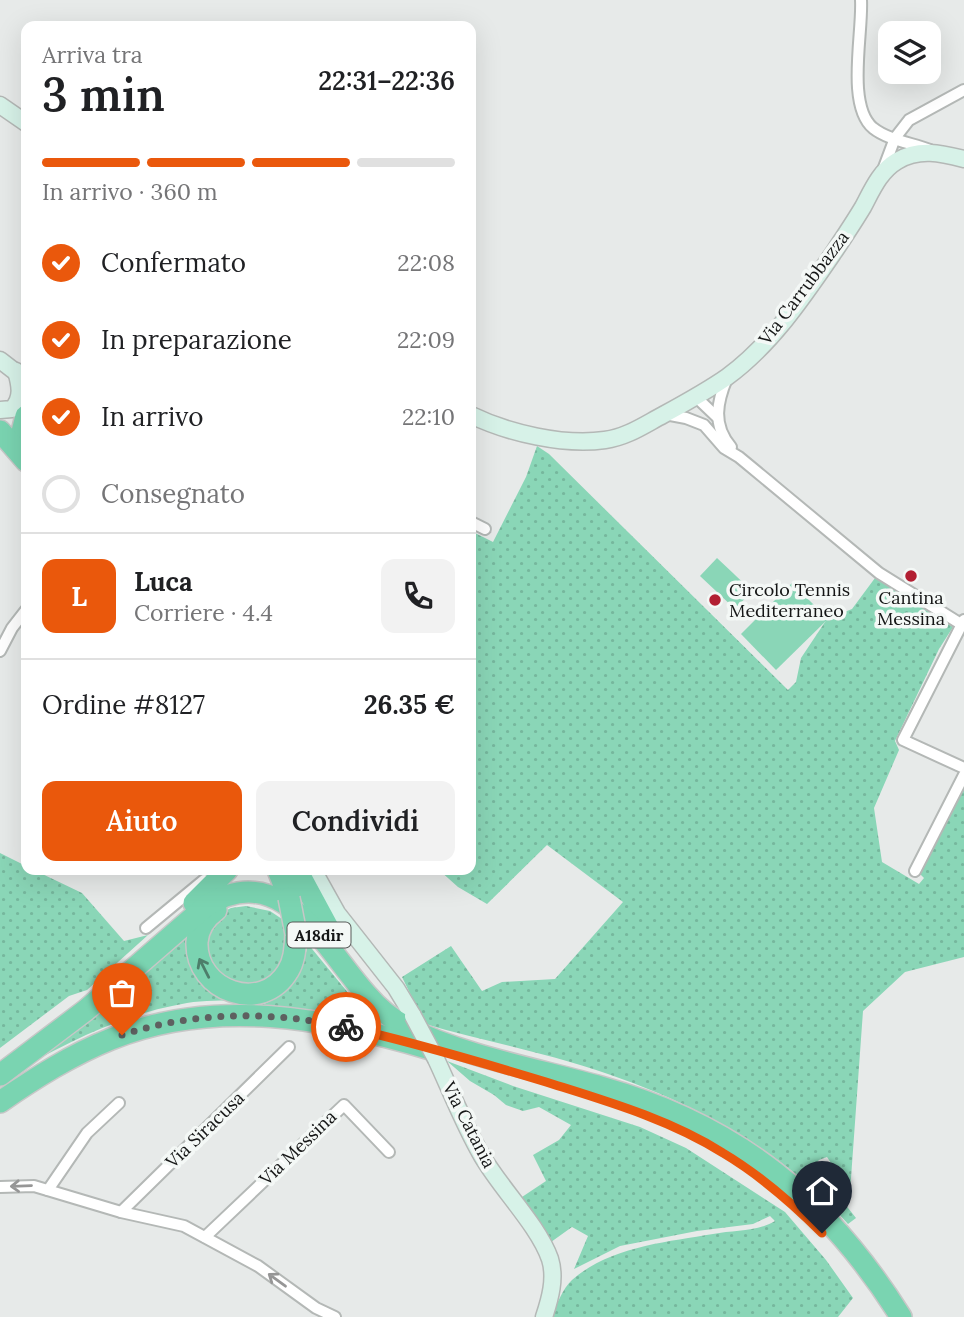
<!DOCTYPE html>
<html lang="it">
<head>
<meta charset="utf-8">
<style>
  :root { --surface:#fff; --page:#f2f2f2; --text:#202124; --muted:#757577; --line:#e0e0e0; --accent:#ea580c }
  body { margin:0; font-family:Lora,serif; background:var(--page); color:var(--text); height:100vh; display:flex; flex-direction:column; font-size:26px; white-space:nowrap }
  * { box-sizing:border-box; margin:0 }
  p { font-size:23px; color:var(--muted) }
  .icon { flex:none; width:38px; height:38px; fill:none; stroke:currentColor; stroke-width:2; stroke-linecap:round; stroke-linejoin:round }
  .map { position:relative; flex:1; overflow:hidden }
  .panel { position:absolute; left:21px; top:21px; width:455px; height:854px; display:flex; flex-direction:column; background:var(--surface); border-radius:14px; box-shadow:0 7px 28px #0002 }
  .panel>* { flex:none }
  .tools { position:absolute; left:878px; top:21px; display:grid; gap:14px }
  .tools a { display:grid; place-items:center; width:63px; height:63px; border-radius:14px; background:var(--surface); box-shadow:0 7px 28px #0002; font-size:35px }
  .pin { position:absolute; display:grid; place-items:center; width:60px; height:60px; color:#fff; margin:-72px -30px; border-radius:50% 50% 50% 0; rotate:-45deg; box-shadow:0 0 7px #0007 }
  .pin .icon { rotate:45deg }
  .courier { position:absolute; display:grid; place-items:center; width:70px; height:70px; margin:-35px; border:5px solid #ea580c; border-radius:50%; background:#fff; color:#222; box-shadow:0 2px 9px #0007 }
  .overview em { font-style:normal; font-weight:600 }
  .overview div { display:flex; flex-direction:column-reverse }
  .overview { display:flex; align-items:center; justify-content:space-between; height:119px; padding:0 21px }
  h1 { font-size:46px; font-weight:600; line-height:52px }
  .bar { display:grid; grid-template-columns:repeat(4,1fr); gap:10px 7px; align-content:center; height:84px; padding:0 21px }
  .bar i { height:9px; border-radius:5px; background:var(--line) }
  .bar .selected { background:var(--accent) }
  .bar p { grid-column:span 4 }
  .line { display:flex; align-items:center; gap:18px; padding:0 21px; border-top:2px solid var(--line) }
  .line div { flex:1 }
  .round { display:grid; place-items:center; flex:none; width:74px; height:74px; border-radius:14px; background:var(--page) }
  ol { padding:0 21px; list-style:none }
  li { display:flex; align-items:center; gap:21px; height:77px }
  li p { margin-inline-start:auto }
  li .icon { padding:7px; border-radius:50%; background:var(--accent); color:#fff; stroke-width:4 }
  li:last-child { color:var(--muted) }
  li i { width:38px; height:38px; border:4px solid var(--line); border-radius:50% }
  .cta { display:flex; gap:14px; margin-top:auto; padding:14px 21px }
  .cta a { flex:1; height:80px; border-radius:14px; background:var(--accent); color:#fff; font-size:28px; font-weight:600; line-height:80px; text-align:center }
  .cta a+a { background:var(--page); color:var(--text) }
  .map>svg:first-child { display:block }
  .grass { fill:url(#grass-dots) }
  .park { fill:#8ad6b7 }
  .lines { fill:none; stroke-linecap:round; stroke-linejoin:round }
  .street-casing { stroke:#b4b8b6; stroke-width:14 }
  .secondary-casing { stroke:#b4b8b6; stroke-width:19 }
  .highway-casing { stroke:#c7c7c7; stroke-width:24 }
  .street { stroke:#fff; stroke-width:10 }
  .secondary { stroke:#d7f2e8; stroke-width:16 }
  .highway { stroke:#7ad4b1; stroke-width:21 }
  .secondary-bridge-casing { stroke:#b4b8b6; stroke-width:19; stroke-linecap:butt }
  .highway-bridge-casing { stroke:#c7c7c7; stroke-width:24; stroke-linecap:butt }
  .secondary-bridge { stroke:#d7f2e8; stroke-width:16 }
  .highway-bridge { stroke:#7ad4b1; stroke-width:21 }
  .oneway { stroke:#4d7e6b }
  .oneway2 { stroke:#969696 }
  .done { stroke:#5e6060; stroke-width:7; stroke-dasharray:0 12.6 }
  .route { stroke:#ea580c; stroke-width:9 }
  .poi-dot { fill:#b21f32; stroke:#f4f8f6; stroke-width:2.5 }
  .labels { text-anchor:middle; stroke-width:7; stroke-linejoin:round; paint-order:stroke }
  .shield { fill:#f4f8f6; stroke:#585a59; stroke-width:2 }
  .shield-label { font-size:16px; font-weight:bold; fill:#151616 }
  .street-label { font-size:18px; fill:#151616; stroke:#f4f8f6 }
  .poi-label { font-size:18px; fill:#151616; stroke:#f4f8f6; text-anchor:start }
</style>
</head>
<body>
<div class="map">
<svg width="964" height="1317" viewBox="0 0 964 1317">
  <defs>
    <pattern id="grass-dots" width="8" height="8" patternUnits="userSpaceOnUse" patternTransform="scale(1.75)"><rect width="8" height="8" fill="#8ad6b7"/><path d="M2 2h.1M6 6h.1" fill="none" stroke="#76b79d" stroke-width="1.8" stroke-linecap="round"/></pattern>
  </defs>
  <rect width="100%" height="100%" fill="#e7eae9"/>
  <!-- grass -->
  <g class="grass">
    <path d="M 537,446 L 549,454 L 788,690 L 796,682 L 801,658 L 827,619 L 852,609 L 875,578 L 953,627 L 939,649 L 895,741 L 899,750 L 874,808 L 882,862 L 919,884 L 924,878 L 920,874 L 964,788 L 964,957 L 905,972 L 863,1011 L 850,1192 L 827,1157 L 819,1160 L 811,1169 L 818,1175 L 822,1175 L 856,1218 L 848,1224 C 836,1211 824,1197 810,1186 C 742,1126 656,1087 570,1062 C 522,1048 473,1038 425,1024 L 402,977 L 451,946 L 482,991 L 502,982 L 555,979 L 623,902 L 547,845 L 487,904 L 458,887 L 439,870 L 471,870 L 471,531 L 493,542 L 526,477 Z"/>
    <path d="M 0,853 L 26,866 L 26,870 L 34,870 L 82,893 L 124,941 L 148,935 L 87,990 L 69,996 L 0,1048 Z"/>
    <path d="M 246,906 L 270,911 L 282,919 C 290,951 286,960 264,983 L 230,986 L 202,955 L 215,916 L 231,908 Z"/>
    <path d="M 203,914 L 193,939 L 240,1000 C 223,1001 204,1000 187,1003 C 122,1014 66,1043 9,1075 Z"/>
    <path d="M 308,944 L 354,1000 L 355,1011 L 350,1018 L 251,1008 C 287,999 301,979 308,944 Z"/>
    <path d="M 447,1061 L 513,1086 L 640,1127 L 686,1148 L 785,1212 L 826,1260 L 853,1298 L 838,1317 L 551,1317 C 556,1306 563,1288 572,1280 C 609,1247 666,1242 713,1234 C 734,1230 757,1232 775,1221 L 770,1216 L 753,1224 L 697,1231 L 620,1246 L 574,1269 L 588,1236 L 572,1227 L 551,1242 L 519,1199 L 546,1181 L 533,1155 L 559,1140 L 571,1125 L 539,1107 L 523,1111 L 506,1105 L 494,1095 L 470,1081 Z"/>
  </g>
  <!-- park -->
  <g class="park">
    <path d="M 717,558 L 752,591 L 735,609 L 700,576 Z"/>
    <path d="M 792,583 L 828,619 L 776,670 L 741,634 Z"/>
  </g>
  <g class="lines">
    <defs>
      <g id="street">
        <path d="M 861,0 C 863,33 846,105 873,128 C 888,140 912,143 930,150"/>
        <path d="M 883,170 L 895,138 L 909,120 L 964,90"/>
        <path d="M 727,378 C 717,402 712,425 731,447"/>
        <path d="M 696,397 L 717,417"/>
        <path d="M 665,414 L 686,418 L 704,425 L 724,448 L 739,457 L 879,573 L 964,626"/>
        <path d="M 471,522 L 485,529"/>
        <path d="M 964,620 L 903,740 L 964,768"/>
        <path d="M 0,651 L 12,628 L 26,610"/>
        <path d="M 915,871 L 964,775"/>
        <path d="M 146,928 L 204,880"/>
        <path d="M 0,1187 L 34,1186 L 121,1212 L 184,1226 L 258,1266 L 316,1308 L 335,1317"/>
        <path d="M 48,1190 L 87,1133 L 119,1103"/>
        <path d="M 121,1212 L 289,1047"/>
        <path d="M 205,1237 L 344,1105 L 389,1152"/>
      </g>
      <g id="secondary">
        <path d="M 0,105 L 26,123"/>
        <path d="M 0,360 L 22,377"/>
        <path d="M 0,410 L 12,409 C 23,398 20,385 16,371"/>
        <path d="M 471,415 C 508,433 564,446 605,440 C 627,437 644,425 663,415 C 685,403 707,391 727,377 C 771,345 804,296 834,252 C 844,237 854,222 863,207 C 872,190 880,171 897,161 C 919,148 941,153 964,159"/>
        <path d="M 313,870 L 337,913 L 396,988 L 413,1016"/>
        <path d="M 436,1059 C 451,1091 464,1125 482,1156 C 501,1189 538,1225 550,1259 C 556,1278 550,1299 544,1317"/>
      </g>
      <g id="highway">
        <path d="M 26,416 L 22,432 L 26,449"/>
        <path d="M 0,431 L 26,461"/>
        <path d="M 278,870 L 289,898"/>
        <path d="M 297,870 L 331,933"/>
        <path d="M 194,903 L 227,870"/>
        <path d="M 216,910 C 205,918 198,928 197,942 C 195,991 262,1015 288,971 C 295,960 295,947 296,934"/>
        <path d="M 0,1075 L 86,1010 L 206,906 C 283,857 325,949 367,995 C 378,1008 393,1020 408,1028 C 463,1056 541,1070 601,1087 C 737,1125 827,1199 901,1317"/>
        <path d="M 0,1102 C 35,1078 71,1055 111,1039 C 216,997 326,1018 430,1049"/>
      </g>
    </defs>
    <!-- street casing -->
    <use href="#street" class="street-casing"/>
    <!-- secondary casing -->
    <use href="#secondary" class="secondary-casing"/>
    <!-- highway casing -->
    <use href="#highway" class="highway-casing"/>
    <!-- street -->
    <use href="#street" class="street"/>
    <!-- secondary -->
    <use href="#secondary" class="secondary"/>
    <!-- highway -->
    <use href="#highway" class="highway"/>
    <defs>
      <path id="secondary-bridge" d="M 413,1016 L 436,1059"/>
      <path id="highway-bridge" d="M 289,898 L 296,934"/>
    </defs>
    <!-- secondary-bridge casing -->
    <use href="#secondary-bridge" class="secondary-bridge-casing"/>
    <!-- highway-bridge casing -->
    <use href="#highway-bridge" class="highway-bridge-casing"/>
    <!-- secondary-bridge -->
    <use href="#secondary-bridge" class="secondary-bridge"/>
    <!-- highway-bridge -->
    <use href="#highway-bridge" class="highway-bridge"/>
  </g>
  <!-- one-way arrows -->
  <defs><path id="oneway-shaft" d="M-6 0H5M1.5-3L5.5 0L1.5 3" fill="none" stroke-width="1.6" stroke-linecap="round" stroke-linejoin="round" transform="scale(1.75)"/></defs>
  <use class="oneway" href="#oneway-shaft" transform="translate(204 968) rotate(-117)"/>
  <g class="oneway2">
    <use href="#oneway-shaft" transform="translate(21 1186) rotate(178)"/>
    <use href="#oneway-shaft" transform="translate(277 1280) rotate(-144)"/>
  </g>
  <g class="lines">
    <!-- done -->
    <path class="done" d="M 122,1035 C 196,1011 271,1011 346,1027"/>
    <!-- route -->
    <path class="route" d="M 346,1027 C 413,1042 480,1062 546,1082 C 606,1101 669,1119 723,1153 C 760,1175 791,1202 822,1233"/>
  </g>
  <!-- markers -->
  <g class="poi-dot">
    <circle cx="911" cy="576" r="7"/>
    <circle cx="715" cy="600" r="7"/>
  </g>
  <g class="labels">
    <!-- shield labels -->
    <rect class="shield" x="287.5" y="922.5" width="63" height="25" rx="5"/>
    <g class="shield-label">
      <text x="319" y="941">A18dir</text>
    </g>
    <!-- street labels -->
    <g class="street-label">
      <text transform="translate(804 288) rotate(-53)" y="6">Via Carrubbazza</text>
      <text transform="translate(469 1125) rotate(63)" y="6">Via Catania</text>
      <text transform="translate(205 1130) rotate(-44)" y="6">Via Siracusa</text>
      <text transform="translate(298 1148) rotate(-44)" y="6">Via Messina</text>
    </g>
    <!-- poi labels -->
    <g class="poi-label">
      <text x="729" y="596">Circolo Tennis<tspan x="729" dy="21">Mediterraneo</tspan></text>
      <text x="911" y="604" text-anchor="middle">Cantina<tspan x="911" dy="21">Messina</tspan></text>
    </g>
  </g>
</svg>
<div class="tools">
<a><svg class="icon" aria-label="layers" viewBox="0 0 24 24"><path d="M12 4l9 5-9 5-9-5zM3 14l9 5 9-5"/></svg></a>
</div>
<div class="pin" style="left:122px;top:1035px;background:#ea580c"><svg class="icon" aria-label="bag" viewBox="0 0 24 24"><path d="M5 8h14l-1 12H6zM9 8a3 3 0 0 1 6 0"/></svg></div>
<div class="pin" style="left:822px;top:1233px;background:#1f2937"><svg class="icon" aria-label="home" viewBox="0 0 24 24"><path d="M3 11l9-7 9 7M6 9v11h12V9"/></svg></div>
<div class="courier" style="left:346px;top:1027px"><svg class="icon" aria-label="bike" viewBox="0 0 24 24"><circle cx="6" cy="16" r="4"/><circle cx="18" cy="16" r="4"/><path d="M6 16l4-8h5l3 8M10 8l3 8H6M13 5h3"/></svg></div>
<section class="panel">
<div class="overview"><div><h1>3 min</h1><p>Arriva tra</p></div><em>22:31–22:36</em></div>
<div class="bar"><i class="selected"></i><i class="selected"></i><i class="selected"></i><i></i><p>In arrivo · 360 m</p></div>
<ol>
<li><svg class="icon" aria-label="check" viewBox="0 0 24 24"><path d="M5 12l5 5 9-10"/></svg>Confermato<p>22:08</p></li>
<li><svg class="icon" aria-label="check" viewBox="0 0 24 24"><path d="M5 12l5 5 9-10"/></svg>In preparazione<p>22:09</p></li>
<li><svg class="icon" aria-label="check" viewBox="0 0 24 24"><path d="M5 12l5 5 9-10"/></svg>In arrivo<p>22:10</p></li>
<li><i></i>Consegnato</li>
</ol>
<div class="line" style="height:126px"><b class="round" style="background:var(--accent);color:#fff">L</b><div><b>Luca</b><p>Corriere · 4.4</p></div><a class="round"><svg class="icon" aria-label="phone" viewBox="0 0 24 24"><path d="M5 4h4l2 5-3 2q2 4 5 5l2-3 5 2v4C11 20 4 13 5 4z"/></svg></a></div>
<div class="line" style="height:91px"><div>Ordine #8127</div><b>26.35 €</b></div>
<div class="cta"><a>Aiuto</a><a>Condividi</a></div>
</section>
</div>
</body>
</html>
